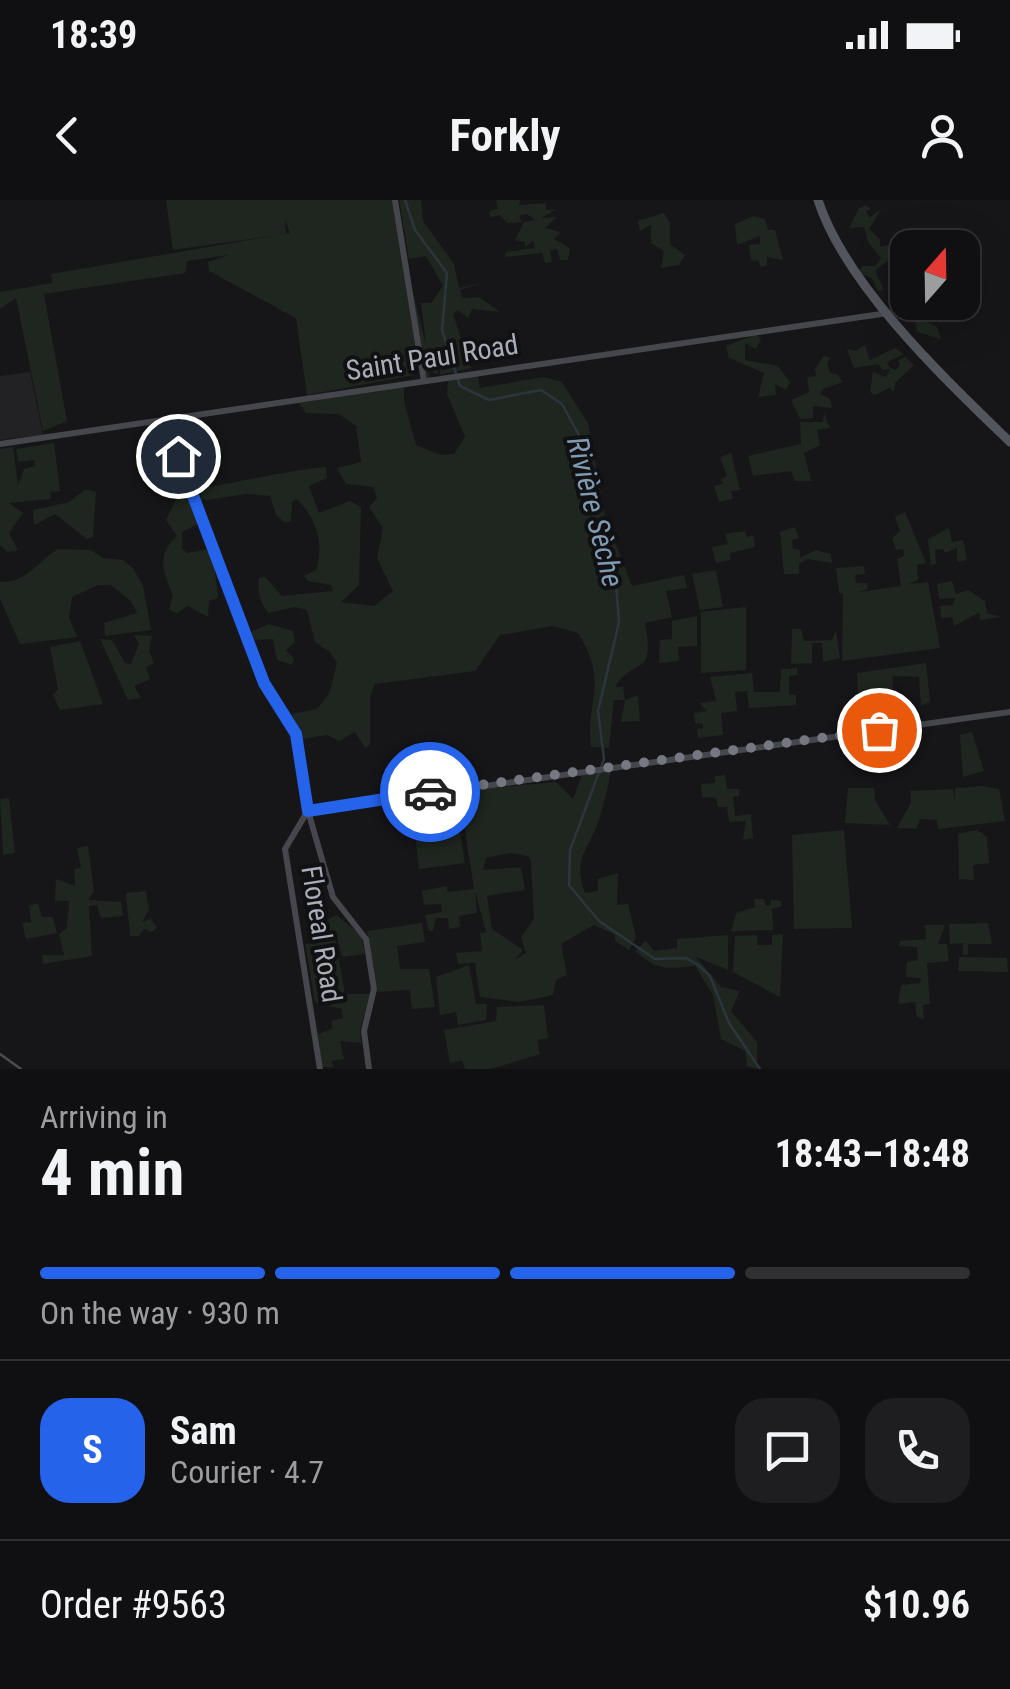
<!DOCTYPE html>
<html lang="en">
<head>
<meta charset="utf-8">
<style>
  :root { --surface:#101012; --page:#1e1e20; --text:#f1f3f6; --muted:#9c9d9f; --line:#303032; --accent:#2563eb }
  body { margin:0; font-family:"Roboto Condensed",sans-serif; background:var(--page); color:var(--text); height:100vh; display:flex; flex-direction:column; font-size:38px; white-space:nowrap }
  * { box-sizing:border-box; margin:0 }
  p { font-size:32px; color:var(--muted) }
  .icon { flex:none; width:55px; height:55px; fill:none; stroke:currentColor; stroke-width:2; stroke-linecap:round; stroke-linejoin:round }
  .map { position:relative; height:869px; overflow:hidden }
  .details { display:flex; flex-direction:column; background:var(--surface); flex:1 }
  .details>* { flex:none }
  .needle { width:65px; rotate:20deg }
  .buttons { position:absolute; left:890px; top:30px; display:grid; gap:20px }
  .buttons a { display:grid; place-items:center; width:90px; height:90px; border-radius:20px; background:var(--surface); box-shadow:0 10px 40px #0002,0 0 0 2px var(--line); font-size:50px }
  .pin { position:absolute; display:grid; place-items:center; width:85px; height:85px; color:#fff; margin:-42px; border:5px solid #fff; border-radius:50%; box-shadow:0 2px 10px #0007 }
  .courier { position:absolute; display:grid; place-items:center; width:100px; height:100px; margin:-50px; border:8px solid #2563eb; border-radius:50%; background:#fff; color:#222; box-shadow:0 2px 12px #0007 }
  .head em { font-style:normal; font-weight:700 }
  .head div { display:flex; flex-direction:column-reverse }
  .head { display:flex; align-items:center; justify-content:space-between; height:170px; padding:0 40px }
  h1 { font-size:65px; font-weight:700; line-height:75px }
  .bar { display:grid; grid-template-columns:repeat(4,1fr); gap:15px 10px; align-content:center; height:120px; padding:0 40px }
  .bar i { height:12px; border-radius:8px; background:var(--line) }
  .bar .active { background:var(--accent) }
  .bar p { grid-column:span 4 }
  .line { display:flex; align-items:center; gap:25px; padding:0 40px; border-top:2px solid var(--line) }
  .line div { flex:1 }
  .round { display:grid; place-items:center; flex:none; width:105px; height:105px; border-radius:30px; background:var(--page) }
  .status { display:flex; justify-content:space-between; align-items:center; height:70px; padding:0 50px; background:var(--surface); direction:ltr }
  .status svg { height:28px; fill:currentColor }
  header { display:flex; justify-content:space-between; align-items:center; height:130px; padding:0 40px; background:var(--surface); font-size:45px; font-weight:700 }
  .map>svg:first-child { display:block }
  .built { fill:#222225 }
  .green { fill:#1e261f; fill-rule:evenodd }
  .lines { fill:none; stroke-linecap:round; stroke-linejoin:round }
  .stream { stroke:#2c353c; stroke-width:2.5 }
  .secondary { stroke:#45474d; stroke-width:6 }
  .primary { stroke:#53555c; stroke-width:9 }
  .tram { stroke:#4a4c52; stroke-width:2.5 }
  .done { stroke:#757880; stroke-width:10; stroke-dasharray:0 18 }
  .route { stroke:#2563eb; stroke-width:12 }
  .labels { text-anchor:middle; stroke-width:8; stroke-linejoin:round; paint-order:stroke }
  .street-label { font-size:28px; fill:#a8adb8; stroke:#111113 }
  .water-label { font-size:30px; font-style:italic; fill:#7f9bb3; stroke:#111113 }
</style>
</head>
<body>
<div class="status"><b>18:39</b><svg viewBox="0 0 49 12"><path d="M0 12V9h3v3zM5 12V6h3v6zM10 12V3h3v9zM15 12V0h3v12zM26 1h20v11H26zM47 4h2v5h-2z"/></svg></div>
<header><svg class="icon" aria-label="back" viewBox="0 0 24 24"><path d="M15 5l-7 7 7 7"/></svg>Forkly<svg class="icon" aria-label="person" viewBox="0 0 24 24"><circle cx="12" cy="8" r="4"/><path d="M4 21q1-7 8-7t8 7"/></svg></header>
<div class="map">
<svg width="1010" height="869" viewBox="0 0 1010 869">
  <rect width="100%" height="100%" fill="#161618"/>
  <!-- built -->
  <path class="built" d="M 30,172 L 43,235 L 0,240 L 0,176 Z"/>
  <!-- green -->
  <g class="green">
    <path d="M 166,0 L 393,0 L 407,69 L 404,75 L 410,83 L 418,168 L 414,175 L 307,195 L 296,118 L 209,71 L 208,62 L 229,55 L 187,61 L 185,73 L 44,94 L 67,221 L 43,231 L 16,98 L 0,109 L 0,92 L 52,83 L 51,74 L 290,33 L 285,20 L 286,34 L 173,50 Z"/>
    <path d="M 399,0 L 421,0 L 423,21 L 454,64 L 459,88 L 481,83 L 460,90 L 462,98 L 479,97 L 500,112 L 472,109 L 468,118 L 458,110 L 453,114 L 471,168 L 440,175 L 440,167 L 437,174 L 429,171 L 430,179 L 425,180 L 413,92 L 426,145 L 421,103 L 431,103 L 443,86 L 426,56 L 409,59 Z"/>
    <path d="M 496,0 L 520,0 L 519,5 L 546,3 L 546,10 L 557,9 L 541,18 L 557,17 L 545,28 L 561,32 L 554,39 L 570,48 L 568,60 L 560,60 L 557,49 L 550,51 L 552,62 L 545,63 L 542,53 L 505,57 L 506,52 L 535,48 L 533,41 L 525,47 L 525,42 L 515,40 L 524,22 L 535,20 L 527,14 L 519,16 L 522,22 L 507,23 L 500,15 L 490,17 L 490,11 L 498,9 Z"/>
    <path d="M 866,5 L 871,9 L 866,11 L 869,18 L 881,9 L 869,29 L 880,39 L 880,47 L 897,43 L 905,46 L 912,41 L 915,46 L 898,52 L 875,71 L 884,90 L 878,91 L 872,78 L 858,73 L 862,66 L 875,66 L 881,58 L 868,42 L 864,27 L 849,28 L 859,8 Z"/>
    <path d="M 664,13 L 670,23 L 670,44 L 685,55 L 679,65 L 661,68 L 664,51 L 651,43 L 651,25 L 640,31 L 638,21 Z"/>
    <path d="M 753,16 L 765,19 L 768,30 L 775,30 L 783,60 L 767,57 L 767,65 L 761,67 L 758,60 L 751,61 L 749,45 L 760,44 L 760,36 L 737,45 L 735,24 Z"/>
    <path d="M 907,56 L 908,102 L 928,103 L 930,111 L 924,121 L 937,127 L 941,139 L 917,132 L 914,114 L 892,99 L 891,93 L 902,83 L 892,64 Z"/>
    <path d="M 756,134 L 761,139 L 756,149 L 745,143 L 745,160 L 778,166 L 790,182 L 786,190 L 775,184 L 776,195 L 758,197 L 764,173 L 729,158 L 726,146 Z"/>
    <path d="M 865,145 L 870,160 L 895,148 L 904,154 L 887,162 L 890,168 L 896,170 L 900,165 L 898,160 L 905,157 L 914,165 L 895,183 L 894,192 L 889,188 L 875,195 L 870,192 L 873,172 L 886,177 L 890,169 L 883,170 L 878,164 L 854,168 L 847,149 L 856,151 Z"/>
    <path d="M 824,156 L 831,158 L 827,162 L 830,173 L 837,174 L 843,182 L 823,189 L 820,194 L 830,199 L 832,208 L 813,206 L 813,218 L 800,219 L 791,200 L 809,192 L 807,177 L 816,176 L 815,169 Z"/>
    <path d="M 478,175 L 480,188 L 543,177 L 562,182 L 588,223 L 605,316 L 632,386 L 684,375 L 687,388 L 666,391 L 672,417 L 645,423 C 656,480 634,455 615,487 L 623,487 L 625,500 L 638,495 L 640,521 L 621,522 L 625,500 L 614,500 L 609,548 L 591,547 C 585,499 610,484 578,433 L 553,426 L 500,435 L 475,471 L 375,484 L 370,496 L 370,545 L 365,548 L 355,532 L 339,541 L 327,535 L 303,539 L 292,514 L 317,509 L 329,494 L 337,463 L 330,452 L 315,442 L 307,410 L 295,407 L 269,413 C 259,403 257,391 259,378 L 265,377 L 282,396 L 333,391 L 331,385 L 308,381 L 304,376 L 316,370 C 325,344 315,317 297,299 L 292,302 L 291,321 L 285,323 L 276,315 L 270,296 L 246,294 L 207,300 L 201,299 L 202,290 C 207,286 313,267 326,267 L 327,278 L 309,286 L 319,313 L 350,301 L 361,307 L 359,385 L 341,402 L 374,406 L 393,391 L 377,358 L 383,328 L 369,307 L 377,298 L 373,287 L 346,284 L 337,268 L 361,262 L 356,226 L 339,214 L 306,213 L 299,203 L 404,187 L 404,201 L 416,245 L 441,255 L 454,254 L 465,237 L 447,194 L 448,180 Z"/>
    <path d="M 824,213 L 830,228 L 817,230 L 820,245 L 804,253 L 811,281 L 795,281 L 791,271 L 753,276 L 748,256 L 801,244 L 800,222 L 823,222 Z"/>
    <path d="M 54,243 L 60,291 L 50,292 L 51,299 L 9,303 L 23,313 L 9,333 L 18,350 L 7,352 L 0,345 L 0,249 L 13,247 L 18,285 L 24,269 L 35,266 L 34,260 L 18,262 L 16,249 Z"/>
    <path d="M 731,253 L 740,290 L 731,291 L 733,299 L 719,302 L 714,286 L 723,284 L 721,279 L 727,276 L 720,257 Z"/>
    <path d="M 182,287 L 189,287 L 204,321 L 182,332 L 182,348 L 187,353 L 214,348 L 220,369 L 215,372 L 218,398 L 209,401 L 208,417 L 188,406 L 177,413 L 169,410 L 173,395 C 163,373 156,354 177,336 L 166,320 Z"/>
    <path d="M 86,289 L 96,292 L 93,337 L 87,339 L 55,314 L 34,325 L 33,310 L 69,302 Z"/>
    <path d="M 905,312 L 926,363 L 917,365 L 918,380 L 909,384 L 928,382 L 940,448 L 842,461 L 843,394 L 839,393 L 836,368 L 864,366 L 865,374 L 855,375 L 856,383 L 867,383 L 868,389 L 858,392 L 901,386 L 897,359 L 904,356 L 903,349 L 896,350 L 892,338 L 900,331 L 895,317 Z"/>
    <path d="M 795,327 L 799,338 L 792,340 L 793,348 L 800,350 L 800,358 L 815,350 L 831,354 L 832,363 L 807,359 L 799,364 L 799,374 L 784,374 L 780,332 Z"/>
    <path d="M 949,328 L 952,342 L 963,340 L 967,360 L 957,362 L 957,348 L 945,353 L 943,349 L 935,350 L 936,364 L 931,365 L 928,339 Z"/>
    <path d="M 745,331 L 747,337 L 753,335 L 755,347 L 730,353 L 730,360 L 716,363 L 712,347 L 728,344 L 725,334 Z"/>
    <path d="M 58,349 L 91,350 L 103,358 L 123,360 L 133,368 L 143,386 L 151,430 L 105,436 L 104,423 L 137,413 L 131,401 L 111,385 L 98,385 L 72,397 L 69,417 L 77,437 L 20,444 L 0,399 L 0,382 C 27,383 38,361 58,349 Z"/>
    <path d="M 716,370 L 723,407 L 700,410 L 692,374 Z"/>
    <path d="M 952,381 L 956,394 L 968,390 L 985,401 L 987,413 L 1001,417 L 980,420 L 979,413 L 954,426 L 952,417 L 941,418 L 940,406 L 953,405 L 955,398 L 939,399 L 937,384 Z"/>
    <path d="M 746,407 L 746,470 L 701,473 L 701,412 Z"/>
    <path d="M 697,416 L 697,446 L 678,447 L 679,461 L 659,463 L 660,440 L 672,439 L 672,421 Z"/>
    <path d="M 269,424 L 293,431 L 295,442 L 286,450 L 294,459 L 292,465 L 277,460 L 273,439 L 255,440 L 251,432 Z"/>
    <path d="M 792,429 L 801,429 L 804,441 L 832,440 L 836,430 L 840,458 L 823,462 L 822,443 L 812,443 L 812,463 L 791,464 Z"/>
    <path d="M 134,435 L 152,436 L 149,451 L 154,463 L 146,467 L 150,479 L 134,486 L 141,498 L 128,500 L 100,439 L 112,440 L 125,463 L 131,464 L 139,444 Z"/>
    <path d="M 80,441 L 103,504 L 60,510 L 53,495 L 58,489 L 50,447 Z"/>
    <path d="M 926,463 L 930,502 L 921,506 L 919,477 L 893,476 L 892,512 L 880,515 L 880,499 L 858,495 L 857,473 Z"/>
    <path d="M 797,468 L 797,475 L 789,476 L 789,494 L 796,495 L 796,505 L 749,508 L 747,491 L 735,492 L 737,511 L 721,513 L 723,535 L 698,538 L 697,529 L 703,528 L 703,524 L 695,523 L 694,513 L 707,511 L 699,503 L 716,501 L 710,477 L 752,473 L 754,492 L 780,492 L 781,469 Z"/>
    <path d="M 972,532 L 984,571 L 963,577 L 960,535 Z"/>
    <path d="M 611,570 C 610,581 601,615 597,625 C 586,653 573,660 585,693 L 598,691 L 598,679 L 618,673 L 617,705 L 628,704 L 636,737 L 629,750 L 615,741 L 615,735 L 594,725 L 561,744 L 567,775 L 556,780 L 553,795 L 519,802 L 480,797 L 475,763 L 458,764 L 456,753 L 482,751 L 480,733 L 486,732 L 475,691 L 477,713 L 459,716 L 460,727 L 449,729 L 448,718 L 436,718 L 433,731 L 429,731 L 425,715 L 442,712 L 441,704 L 424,705 L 422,691 L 446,686 L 448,692 L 474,689 L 459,591 L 556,582 L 573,599 L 582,575 ZM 510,653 L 528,656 L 531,661 L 534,719 L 521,737 L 526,753 L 515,760 L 523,750 L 492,729 L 487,696 L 525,690 L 521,667 L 483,670 L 486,658 Z"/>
    <path d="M 725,575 L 727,589 L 739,589 L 739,596 L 733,597 L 735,616 L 751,614 L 753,638 L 743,640 L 746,621 L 729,622 L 727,607 L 718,607 L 716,598 L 702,597 L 701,584 L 715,583 L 715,576 Z"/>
    <path d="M 983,586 L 999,589 L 1005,621 L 938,629 L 937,620 L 920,619 L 916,629 L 897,628 L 911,603 L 910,591 L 953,589 L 955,601 L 955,588 Z"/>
    <path d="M 848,588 L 874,588 L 875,600 L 890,625 L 845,623 Z"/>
    <path d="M 454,595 L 465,663 L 419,669 L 411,601 Z"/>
    <path d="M 9,598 L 15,653 L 3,655 L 0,599 Z"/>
    <path d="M 844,630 L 852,728 L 794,729 L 792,635 Z"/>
    <path d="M 977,630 L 987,637 L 989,663 L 973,665 L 974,680 L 959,679 L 958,634 Z"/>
    <path d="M 88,646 L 94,691 L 88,700 L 121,702 L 123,716 L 101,718 L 97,705 L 89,706 L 92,756 L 43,764 L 42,755 L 64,755 L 59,734 L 67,728 L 69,701 L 55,701 L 56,679 L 75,686 L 74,669 L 81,668 L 77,648 Z"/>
    <path d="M 146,691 L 149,710 L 142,722 L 151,719 L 157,728 L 152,732 L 144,729 L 139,736 L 130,736 L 126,693 Z"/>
    <path d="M 754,699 L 764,699 L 766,706 L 771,705 L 771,700 L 781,701 L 782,706 L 772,709 L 773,730 L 731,731 L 736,713 L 755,707 Z"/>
    <path d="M 38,703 L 42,717 L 53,717 L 57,733 L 26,739 L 22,723 L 31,722 L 29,706 Z"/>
    <path d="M 336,715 L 361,735 L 365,754 L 342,757 L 337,737 L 319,739 L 317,726 Z"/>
    <path d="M 422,723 L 425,742 L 397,746 L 400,769 L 429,769 L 435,807 L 412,809 L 410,790 L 378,792 L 367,731 Z"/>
    <path d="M 988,723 L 992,744 L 968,744 L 968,754 L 963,755 L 963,743 L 950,744 L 949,724 Z"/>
    <path d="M 925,725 L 945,725 L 938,744 L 947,744 L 949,761 L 927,763 L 930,804 L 923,805 L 924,819 L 917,817 L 915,802 L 898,804 L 901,785 L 920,783 L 921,778 L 906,777 L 907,762 L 918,760 L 917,747 L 899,746 L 900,741 L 926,739 Z"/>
    <path d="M 783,734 L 780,797 L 733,772 L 735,736 L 757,735 L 758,745 L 772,745 L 772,735 Z"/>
    <path d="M 728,735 L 728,770 L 696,757 L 721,787 L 740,791 L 731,811 L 757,842 L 757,869 L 747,866 L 745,851 L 721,839 L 713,795 L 695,766 C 662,769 658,770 635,751 L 646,741 L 654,751 L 677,748 L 677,739 Z"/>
    <path d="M 335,739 L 345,794 L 370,794 L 360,830 L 361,843 L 340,841 L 344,859 L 332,861 L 333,867 L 322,867 L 318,834 L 332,829 L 332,821 L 343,818 L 342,809 L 315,802 L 305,744 Z"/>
    <path d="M 959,757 L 1007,758 L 1008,772 L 958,771 Z"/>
    <path d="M 469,765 L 476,804 L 487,804 L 486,820 L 458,825 L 456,812 L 440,815 L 436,777 Z"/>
    <path d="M 544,805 L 548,838 L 537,840 L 540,854 L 491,869 L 465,869 L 462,861 L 450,863 L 444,830 L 496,821 L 497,807 Z"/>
  </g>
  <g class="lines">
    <!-- stream -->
    <path class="stream" d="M 405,0 L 415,30 L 447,73 L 442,130 L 460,186 L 489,200 L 541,190 L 562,204 L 580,237 L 596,333 L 615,371 L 619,422 L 598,511 L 604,559 L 570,650 L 569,685 L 599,721 L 655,759 L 686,758 L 698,765 L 710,776 L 729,823 L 760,869"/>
    <!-- secondary -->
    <g class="secondary">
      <path d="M 395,0 L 424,181"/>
      <path d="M 164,222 L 264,483 L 296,534 L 308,611 L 333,697 L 366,739 L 374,789 L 364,831 L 369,869"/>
      <path d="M 0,244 L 888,113"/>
      <path d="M 308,611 L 1010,512"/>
      <path d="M 307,612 L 285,649 L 320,869"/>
    </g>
    <!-- primary -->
    <path class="primary" d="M 818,0 C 846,86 945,179 1010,242"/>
    <!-- tram -->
    <path class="tram" d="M 0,854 L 21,869"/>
  </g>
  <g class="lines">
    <!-- done -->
    <path class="done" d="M 430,592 L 879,530"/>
    <!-- route -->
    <path class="route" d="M 178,256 L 264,483 L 296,534 L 308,611 L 430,592"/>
  </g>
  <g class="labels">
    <!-- street labels -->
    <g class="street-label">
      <text transform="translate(432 157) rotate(-9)" y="10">Saint Paul Road</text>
      <text transform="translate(322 734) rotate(81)" y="10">Floreal Road</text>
    </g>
    <!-- water labels -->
    <g class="water-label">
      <text transform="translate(595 312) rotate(76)" y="10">Rivière Sèche</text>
    </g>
  </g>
</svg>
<div class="buttons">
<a><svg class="needle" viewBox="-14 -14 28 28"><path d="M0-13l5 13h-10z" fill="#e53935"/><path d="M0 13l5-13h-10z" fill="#9c9d9f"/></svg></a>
</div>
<div class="pin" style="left:879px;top:530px;background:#ea580c"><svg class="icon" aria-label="bag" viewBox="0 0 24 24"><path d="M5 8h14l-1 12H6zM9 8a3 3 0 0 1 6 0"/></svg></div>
<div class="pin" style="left:178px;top:256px;background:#1f2937"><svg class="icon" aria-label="home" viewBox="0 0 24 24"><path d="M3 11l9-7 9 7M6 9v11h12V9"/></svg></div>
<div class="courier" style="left:430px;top:592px"><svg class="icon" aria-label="car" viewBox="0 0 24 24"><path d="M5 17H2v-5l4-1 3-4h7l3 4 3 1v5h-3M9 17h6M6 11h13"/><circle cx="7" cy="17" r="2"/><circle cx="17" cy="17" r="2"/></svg></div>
</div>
<section class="details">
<div class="head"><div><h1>4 min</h1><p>Arriving in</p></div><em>18:43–18:48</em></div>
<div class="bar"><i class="active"></i><i class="active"></i><i class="active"></i><i></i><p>On the way · 930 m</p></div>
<div class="line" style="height:180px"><b class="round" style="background:var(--accent);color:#fff">S</b><div><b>Sam</b><p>Courier · 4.7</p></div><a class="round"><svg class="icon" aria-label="chat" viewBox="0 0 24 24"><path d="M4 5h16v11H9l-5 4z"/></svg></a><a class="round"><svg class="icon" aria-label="phone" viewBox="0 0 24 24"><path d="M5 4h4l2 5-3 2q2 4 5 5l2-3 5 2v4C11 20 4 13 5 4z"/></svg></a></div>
<div class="line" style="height:130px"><div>Order #9563</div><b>$10.96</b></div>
</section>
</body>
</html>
